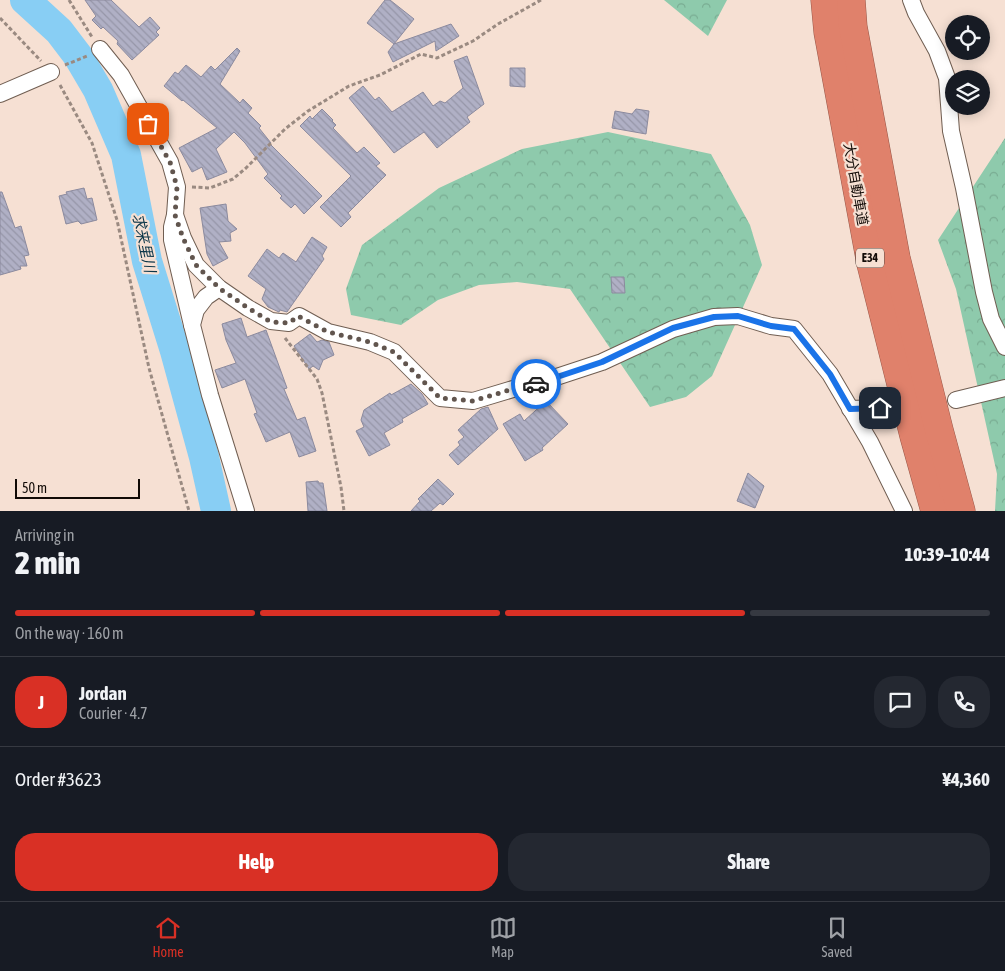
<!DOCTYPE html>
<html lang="en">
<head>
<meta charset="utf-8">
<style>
  :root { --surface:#171b24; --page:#242831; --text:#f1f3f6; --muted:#9ea1a6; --line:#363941; --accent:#d93025 }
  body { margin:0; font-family:"Asap Condensed","Noto Sans JP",sans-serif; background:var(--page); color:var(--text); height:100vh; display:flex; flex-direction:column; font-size:19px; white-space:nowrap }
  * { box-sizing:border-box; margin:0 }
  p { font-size:16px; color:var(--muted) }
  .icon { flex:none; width:28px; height:28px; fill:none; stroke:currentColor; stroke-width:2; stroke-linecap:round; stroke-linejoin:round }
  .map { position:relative; height:511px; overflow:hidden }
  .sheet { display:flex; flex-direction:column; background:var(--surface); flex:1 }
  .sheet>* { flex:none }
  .fabs { position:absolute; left:945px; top:15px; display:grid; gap:10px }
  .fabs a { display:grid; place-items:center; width:45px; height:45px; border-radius:50%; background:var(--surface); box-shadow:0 2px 12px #0003; font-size:25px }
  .scale { position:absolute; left:15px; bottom:12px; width:125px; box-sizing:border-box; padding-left:5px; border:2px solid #110a06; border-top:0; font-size:14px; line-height:18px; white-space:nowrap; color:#110a06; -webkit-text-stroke:4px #f6e0d3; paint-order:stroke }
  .pin { position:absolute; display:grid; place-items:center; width:42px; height:42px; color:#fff; margin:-21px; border-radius:10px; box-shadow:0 2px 8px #0006 }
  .courier { position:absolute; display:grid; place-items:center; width:50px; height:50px; margin:-25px; border:4px solid #1a73e8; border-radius:50%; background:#fff; color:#222; box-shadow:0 1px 6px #0007 }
  .headline em { font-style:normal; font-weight:800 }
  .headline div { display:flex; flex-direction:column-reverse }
  .headline { display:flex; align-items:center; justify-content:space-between; height:85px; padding:0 15px }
  h1 { font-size:32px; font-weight:800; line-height:38px }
  .bar { display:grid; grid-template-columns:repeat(4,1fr); gap:8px 5px; align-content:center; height:60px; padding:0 15px }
  .bar i { height:6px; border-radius:4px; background:var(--line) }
  .bar .selected { background:var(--accent) }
  .bar p { grid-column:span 4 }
  .line { display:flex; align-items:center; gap:12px; padding:0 15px; border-top:1px solid var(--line) }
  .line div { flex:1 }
  .round { display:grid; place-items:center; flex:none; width:52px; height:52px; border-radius:20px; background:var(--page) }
  .button { display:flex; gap:10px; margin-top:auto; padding:10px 15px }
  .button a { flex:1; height:58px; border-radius:20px; background:var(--accent); color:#fff; font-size:20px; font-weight:800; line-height:58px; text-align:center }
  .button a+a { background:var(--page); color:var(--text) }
  .tabs { display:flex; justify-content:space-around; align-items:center; height:70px; border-top:1px solid var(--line); background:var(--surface); font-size:14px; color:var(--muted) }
  .tabs a { display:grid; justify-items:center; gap:2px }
  .tabs .selected { color:var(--accent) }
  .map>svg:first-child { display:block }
  .forest { fill:url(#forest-crowns) }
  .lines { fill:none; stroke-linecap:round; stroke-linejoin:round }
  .river { stroke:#88cef4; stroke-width:30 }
  .building { fill:url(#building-back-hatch); stroke:#8b8a9e }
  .street-casing { stroke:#705e52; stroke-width:18 }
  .highway-casing { stroke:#985748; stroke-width:29 }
  .path { stroke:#9a8a81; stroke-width:3; stroke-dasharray:4 2.5; stroke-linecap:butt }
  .street { stroke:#fff; stroke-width:16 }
  .highway { stroke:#e0816b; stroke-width:28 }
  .done { stroke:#61554e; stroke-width:5; stroke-dasharray:0 9 }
  .route { stroke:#1a73e8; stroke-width:6 }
  .labels { text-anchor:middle; stroke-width:4.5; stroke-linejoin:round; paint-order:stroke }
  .shield { fill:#f6e0d3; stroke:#564a44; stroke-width:1 }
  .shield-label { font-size:12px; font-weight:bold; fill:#110a06 }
  .street-label { font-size:14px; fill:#110a06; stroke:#f6e0d3 }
  .water-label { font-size:15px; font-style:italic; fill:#0b3548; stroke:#f6e0d3 }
</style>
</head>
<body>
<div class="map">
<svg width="1005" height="511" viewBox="0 0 1005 511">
  <defs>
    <pattern id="forest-crowns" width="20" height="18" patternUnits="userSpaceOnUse" patternTransform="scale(1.25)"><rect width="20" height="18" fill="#8ecaac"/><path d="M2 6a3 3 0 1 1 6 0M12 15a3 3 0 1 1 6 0" fill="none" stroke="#79ac92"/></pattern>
    <pattern id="building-back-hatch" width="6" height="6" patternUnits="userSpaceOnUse" patternTransform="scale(1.25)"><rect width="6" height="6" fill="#b0b0c5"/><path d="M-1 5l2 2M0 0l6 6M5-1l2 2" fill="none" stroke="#9696a8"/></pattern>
  </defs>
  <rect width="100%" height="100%" fill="#f6e0d3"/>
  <!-- forest -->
  <g class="forest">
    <path d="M 664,0 L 727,0 L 708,36 Z"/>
    <path d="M 608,132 L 711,154 L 750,225 L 762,265 L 712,376 L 686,397 L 650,407 L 570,289 L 517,282 L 479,285 L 438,300 L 401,325 L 351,315 L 346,289 L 362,245 L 439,188 L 522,149 Z"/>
    <path d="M 1005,138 L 1005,511 L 995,511 L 997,474 L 956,289 L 938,240 Z"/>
  </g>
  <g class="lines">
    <!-- river -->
    <path class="river" d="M 25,0 L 59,31 L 78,56 L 98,90 L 126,155 L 147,261 L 175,351 L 204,457 L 216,511"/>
  </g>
  <!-- building -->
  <g class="building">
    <path d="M 85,0 L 111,0 L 139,27 L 150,17 L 160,28 L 156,32 L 159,35 L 132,60 L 117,44 L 118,41 L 103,27 L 101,29 L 92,20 L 96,16 Z"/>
    <path d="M 385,0 L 390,0 L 414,19 L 394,44 L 367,23 Z"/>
    <path d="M 451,24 L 459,36 L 436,51 L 435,41 L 393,62 L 388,52 L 394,44 Z"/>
    <path d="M 237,48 L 240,51 L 220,84 L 240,103 L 243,99 L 252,108 L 248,113 L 261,126 L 259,128 L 271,143 L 270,144 L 322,196 L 304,214 L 295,204 L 291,208 L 280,198 L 282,196 L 264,178 L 268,174 L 245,143 L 234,132 L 216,149 L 227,172 L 207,180 L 202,167 L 192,172 L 179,148 L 217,128 L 183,100 L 182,101 L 164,86 L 175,72 L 178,74 L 186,65 L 201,77 L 211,66 L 215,70 Z"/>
    <path d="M 467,56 L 484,104 L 467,117 L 470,122 L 437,148 L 424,132 L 394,153 L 349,98 L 363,86 L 375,100 L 379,97 L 392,112 L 423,92 L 433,106 L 440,101 L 445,103 L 463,88 L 454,61 Z"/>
    <path d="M 510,68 L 525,68 L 525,87 L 510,86 Z"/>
    <path d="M 322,109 L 333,120 L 332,121 L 336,125 L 333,128 L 357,153 L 364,147 L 380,163 L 376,166 L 386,175 L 348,213 L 351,217 L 341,227 L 320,207 L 351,176 L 300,126 L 310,116 L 312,119 Z"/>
    <path d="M 636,109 L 649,111 L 646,134 L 612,128 L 615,111 L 632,114 Z"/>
    <path d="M 84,188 L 87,199 L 92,198 L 97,220 L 81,224 L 78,221 L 66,224 L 59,196 L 67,194 L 66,192 Z"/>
    <path d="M 0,192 L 2,192 L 15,228 L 21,226 L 29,255 L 24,256 L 27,266 L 20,266 L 21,269 L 0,275 Z"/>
    <path d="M 226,204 L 228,221 L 237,229 L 230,233 L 231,241 L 219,242 L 228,258 L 213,266 L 207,254 L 200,208 Z"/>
    <path d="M 312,237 L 327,247 L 322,256 L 324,259 L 287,312 L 280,310 L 279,312 L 268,307 L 262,299 L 266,289 L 248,276 L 267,249 L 279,258 L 283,253 L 296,262 Z"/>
    <path d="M 611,277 L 624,277 L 625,293 L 612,293 Z"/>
    <path d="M 241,318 L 247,337 L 266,330 L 287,388 L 284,389 L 297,420 L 305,417 L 316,451 L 299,457 L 290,432 L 266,442 L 254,414 L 257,413 L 245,379 L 222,388 L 215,370 L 236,363 L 226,340 L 222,324 Z"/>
    <path d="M 310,334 L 317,342 L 322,340 L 329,342 L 334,355 L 323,360 L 319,370 L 313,366 L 309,369 L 294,346 Z"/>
    <path d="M 411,384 L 422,394 L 428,404 L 402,419 L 403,422 L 384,433 L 390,445 L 369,456 L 356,431 L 364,427 L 361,420 L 364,410 L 390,393 L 391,395 Z"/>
    <path d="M 546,401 L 568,424 L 542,448 L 543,450 L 525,461 L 503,424 L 520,414 L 524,421 Z"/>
    <path d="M 488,407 L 498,429 L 458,465 L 449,455 L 460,445 L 458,442 L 464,437 L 458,430 L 481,409 Z"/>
    <path d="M 748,473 L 764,486 L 755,508 L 737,501 Z"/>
    <path d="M 438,479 L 454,494 L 443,505 L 440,503 L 431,511 L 411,511 L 420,501 L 418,499 Z"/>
    <path d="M 318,481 L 319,483 L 323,483 L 327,511 L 308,511 L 306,482 Z"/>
  </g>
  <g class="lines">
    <defs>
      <g id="street">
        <path d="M 911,0 L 916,13 L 937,51 L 947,78 L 951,131 L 964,188 L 984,292 L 991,319 L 1005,347"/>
        <path d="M 100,49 L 121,75 L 170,162 L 177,187 L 175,215 L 172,227 L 172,240 L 192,325"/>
        <path d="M 0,94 L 51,72"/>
        <path d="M 175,215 L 183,238 L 196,265 L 219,288 L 248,308 L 271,321 L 289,323 L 299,316 L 328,332 L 370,342 L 394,352 L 440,398 L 473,401 L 523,386 L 529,386 L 602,362 L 673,329 L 714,317 L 738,316 L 771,326 L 794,329 L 830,374 L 870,442 L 904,511"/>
        <path d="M 219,288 L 206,297 L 196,310 L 192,325 L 210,395 L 246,511"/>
        <path d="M 956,400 L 1005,388"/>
        <path d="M 850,409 L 880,408"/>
      </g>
      <g id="highway">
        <path d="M 825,0 L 828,32 L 871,264 L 914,436 L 935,511"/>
        <path d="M 851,0 L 853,27 L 896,258 L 939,430 L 961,511"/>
      </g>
    </defs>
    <!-- street casing -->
    <use href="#street" class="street-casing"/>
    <!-- highway casing -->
    <use href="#highway" class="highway-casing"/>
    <!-- path -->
    <g class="path">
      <path d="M 69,0 L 92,37"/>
      <path d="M 0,18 L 41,61"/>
      <path d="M 65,65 L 87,56"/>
      <path d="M 60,85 L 92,143 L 117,220 L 149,368 L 189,511"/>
      <path d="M 192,187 L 210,188 L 233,179 L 246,168 L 285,129 L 308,111 L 349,86 L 380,75 L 421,54 L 437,58 L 473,41 L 498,24 L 541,0"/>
      <path d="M 285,338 L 317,379 L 322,393 L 341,487 L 344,511"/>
    </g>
    <!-- street -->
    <use href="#street" class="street"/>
    <!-- highway -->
    <use href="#highway" class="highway"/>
  </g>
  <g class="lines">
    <!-- done -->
    <path class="done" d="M 148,124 L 170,162 L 177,187 L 175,215 L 183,238 L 196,265 L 219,288 L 248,308 L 271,322 L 289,323 L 298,316 L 328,332 L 370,342 L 394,352 L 440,398 L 473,401 L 523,386 L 529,386 L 536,384"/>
    <!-- route -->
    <path class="route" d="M 536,384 L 602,362 L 673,328 L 714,317 L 738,316 L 771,326 L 794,329 L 830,374 L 850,409 L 880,408"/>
  </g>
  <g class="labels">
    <!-- shield labels -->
    <rect class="shield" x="856" y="248.5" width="28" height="19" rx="4"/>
    <g class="shield-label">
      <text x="870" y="262">E34</text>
    </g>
    <!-- street labels -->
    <g class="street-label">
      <text transform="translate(856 184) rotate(80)" y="5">大分自動車道</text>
    </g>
    <!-- water labels -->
    <g class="water-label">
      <text transform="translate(144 243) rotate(78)" y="5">求来里川</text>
    </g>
  </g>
</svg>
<div class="fabs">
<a><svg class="icon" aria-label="locate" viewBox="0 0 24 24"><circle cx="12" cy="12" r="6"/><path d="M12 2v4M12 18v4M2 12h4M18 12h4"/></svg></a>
<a><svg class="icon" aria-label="layers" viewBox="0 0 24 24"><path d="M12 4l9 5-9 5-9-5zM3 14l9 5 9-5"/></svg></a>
</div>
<div class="scale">50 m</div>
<div class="pin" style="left:148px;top:124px;background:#ea580c"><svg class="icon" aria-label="bag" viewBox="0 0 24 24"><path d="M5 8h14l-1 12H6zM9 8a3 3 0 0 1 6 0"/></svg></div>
<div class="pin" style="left:880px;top:408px;background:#1f2937"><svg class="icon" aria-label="home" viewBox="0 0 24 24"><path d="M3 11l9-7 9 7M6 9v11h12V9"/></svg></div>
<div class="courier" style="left:536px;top:384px"><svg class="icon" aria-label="car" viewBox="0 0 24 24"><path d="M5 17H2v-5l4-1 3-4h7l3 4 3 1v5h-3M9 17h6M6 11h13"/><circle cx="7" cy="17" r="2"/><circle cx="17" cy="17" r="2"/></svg></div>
</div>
<section class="sheet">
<div class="headline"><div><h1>2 min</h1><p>Arriving in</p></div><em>10:39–10:44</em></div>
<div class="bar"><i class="selected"></i><i class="selected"></i><i class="selected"></i><i></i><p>On the way · 160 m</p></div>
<div class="line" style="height:90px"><b class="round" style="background:var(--accent);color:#fff">J</b><div><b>Jordan</b><p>Courier · 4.7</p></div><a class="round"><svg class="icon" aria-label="chat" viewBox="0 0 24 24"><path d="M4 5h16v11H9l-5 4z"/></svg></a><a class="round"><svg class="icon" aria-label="phone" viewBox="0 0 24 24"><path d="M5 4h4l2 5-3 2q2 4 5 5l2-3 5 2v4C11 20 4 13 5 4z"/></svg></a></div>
<div class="line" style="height:65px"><div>Order #3623</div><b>¥4,360</b></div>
<div class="button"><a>Help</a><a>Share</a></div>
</section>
<nav class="tabs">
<a class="selected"><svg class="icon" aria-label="home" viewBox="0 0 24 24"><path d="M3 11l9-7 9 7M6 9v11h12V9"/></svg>Home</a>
<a><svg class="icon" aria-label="map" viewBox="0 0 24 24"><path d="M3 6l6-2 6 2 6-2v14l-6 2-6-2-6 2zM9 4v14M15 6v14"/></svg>Map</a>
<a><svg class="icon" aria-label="saved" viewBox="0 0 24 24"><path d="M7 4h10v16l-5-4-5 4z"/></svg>Saved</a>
</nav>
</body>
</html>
